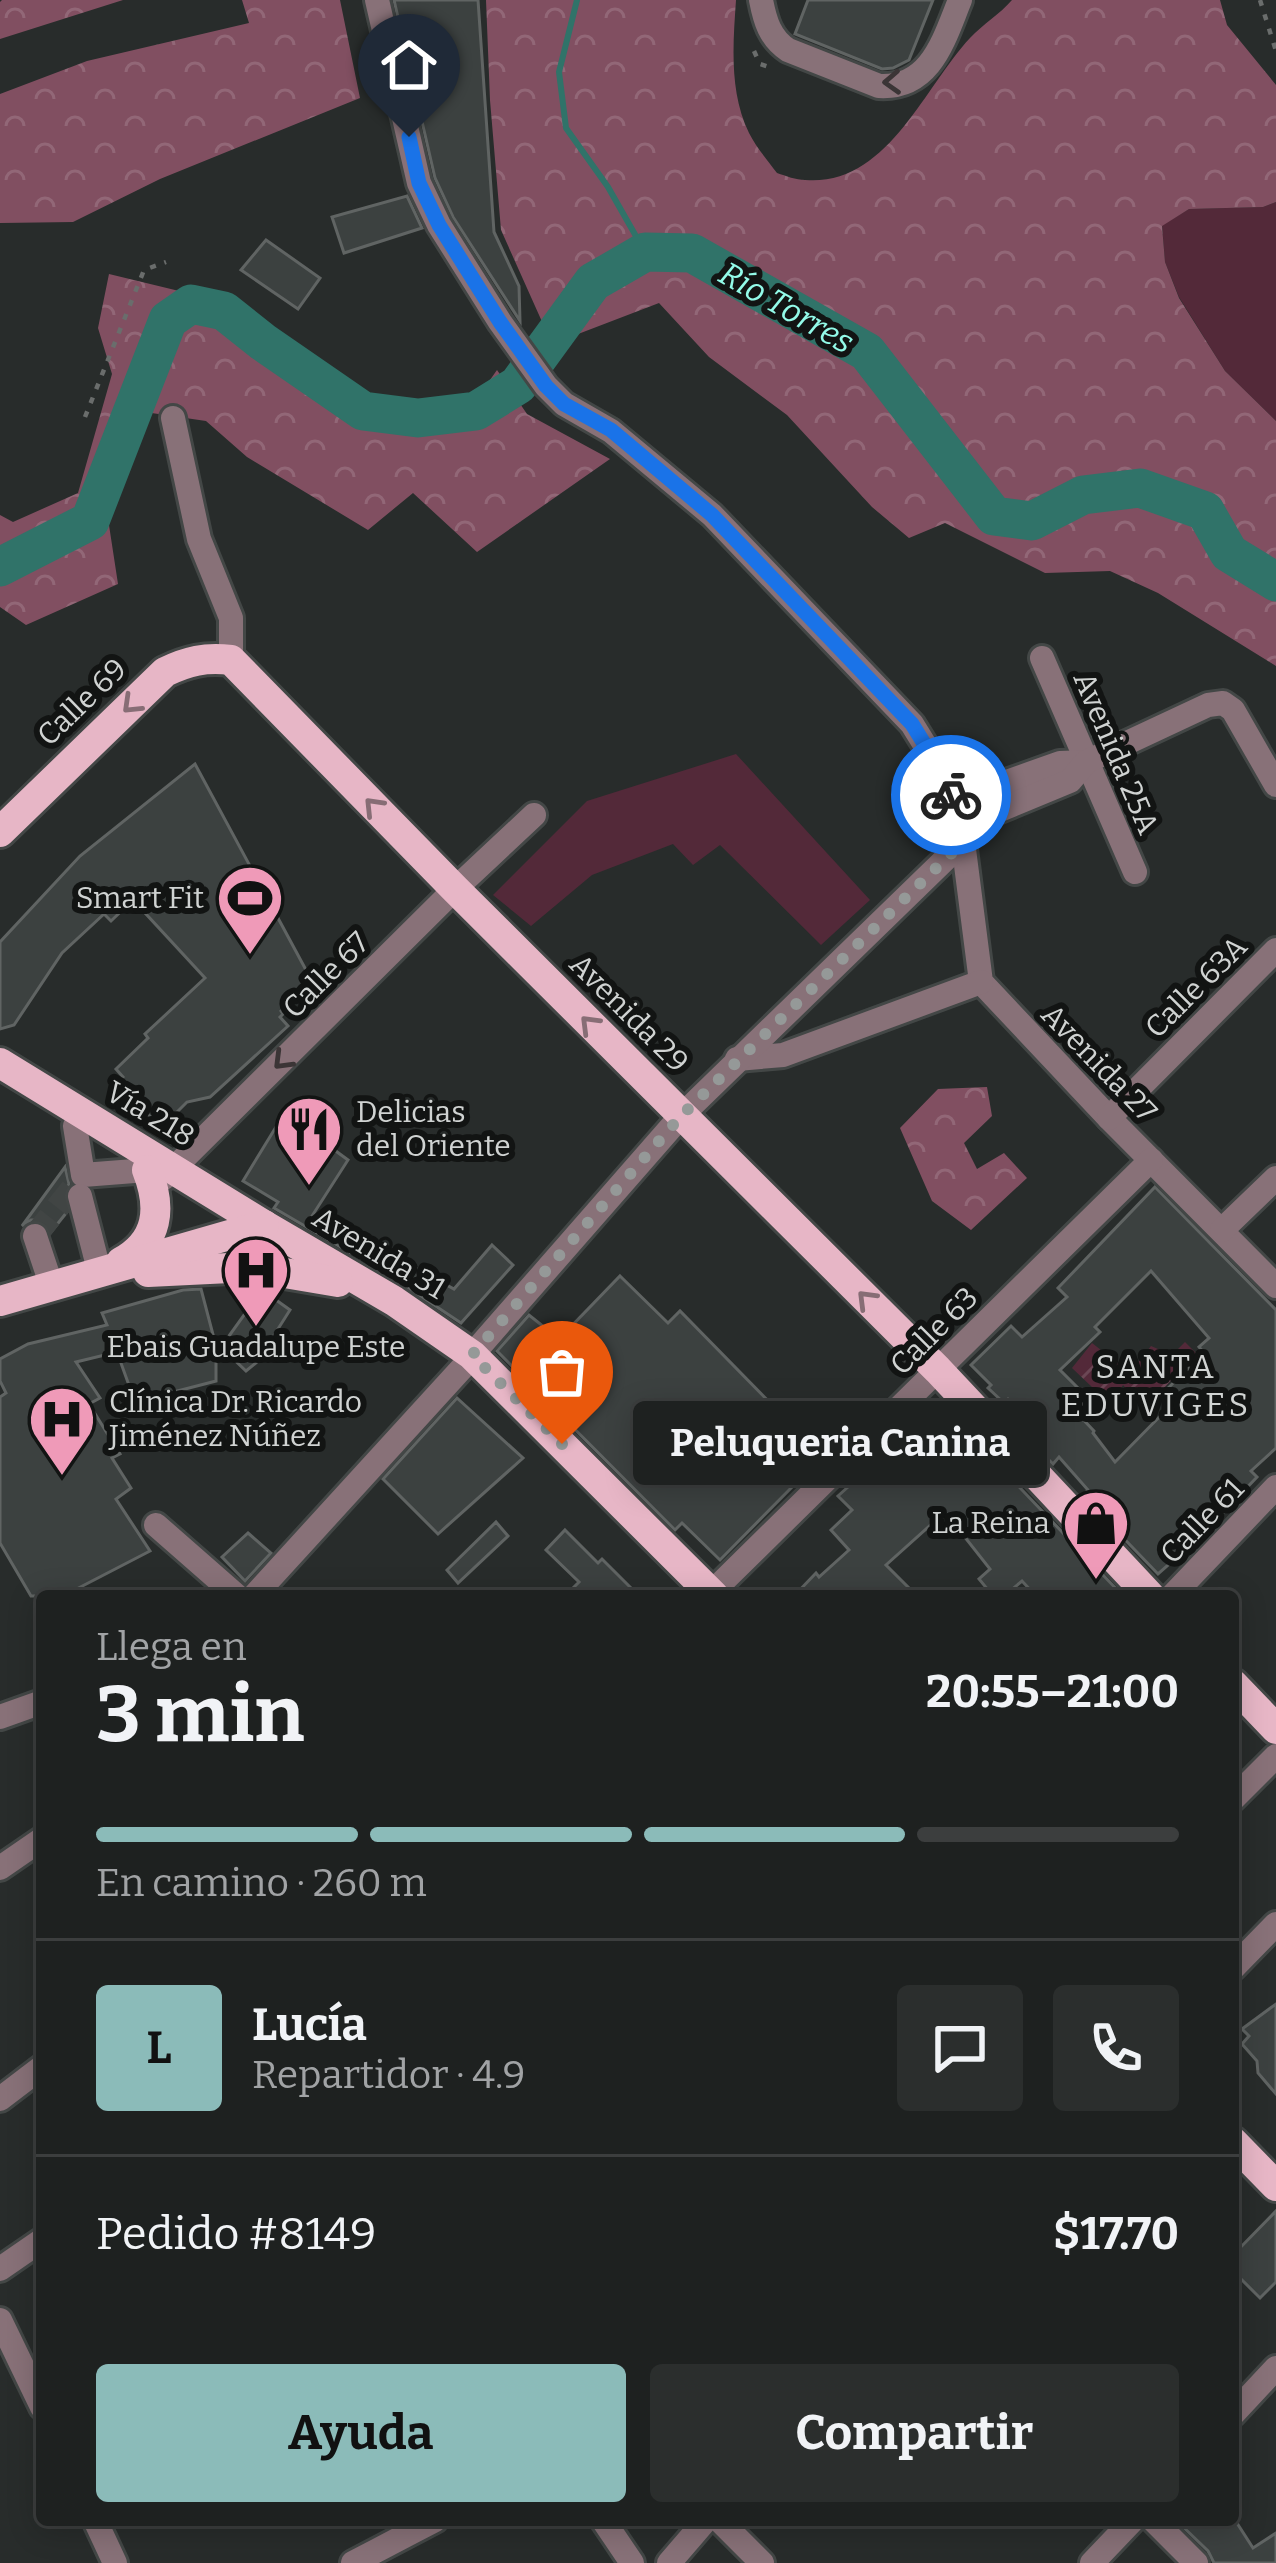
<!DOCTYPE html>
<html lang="es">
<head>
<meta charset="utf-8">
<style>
  :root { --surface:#1e2120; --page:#2b2e2d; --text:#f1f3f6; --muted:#a1a3a5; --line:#3c3e3e; --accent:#8bbbb9 }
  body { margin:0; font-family:Bitter,serif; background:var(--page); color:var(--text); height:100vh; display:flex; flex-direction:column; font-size:45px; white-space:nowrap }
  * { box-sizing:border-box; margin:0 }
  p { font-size:39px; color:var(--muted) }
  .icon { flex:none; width:66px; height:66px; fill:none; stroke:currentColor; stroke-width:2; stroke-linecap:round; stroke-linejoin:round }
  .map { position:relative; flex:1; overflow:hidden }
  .panel { position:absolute; left:36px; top:1590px; width:1203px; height:936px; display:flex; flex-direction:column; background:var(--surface); border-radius:12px; box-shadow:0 6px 30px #0003,0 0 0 3px var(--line) }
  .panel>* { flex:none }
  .pin { position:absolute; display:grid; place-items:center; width:102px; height:102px; color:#fff; margin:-123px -51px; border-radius:50% 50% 50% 0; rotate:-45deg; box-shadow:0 0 12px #0007 }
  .pin .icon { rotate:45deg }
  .courier { position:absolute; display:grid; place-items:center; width:120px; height:120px; margin:-60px; border:9px solid #1a73e8; border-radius:50%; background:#fff; color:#222; box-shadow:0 3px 15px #0007 }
  .bubble { position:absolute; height:84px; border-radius:12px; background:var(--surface); box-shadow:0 6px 30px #0003,0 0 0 3px var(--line); font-size:39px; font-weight:700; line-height:84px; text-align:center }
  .summary em { font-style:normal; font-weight:700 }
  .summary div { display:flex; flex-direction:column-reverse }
  .summary { display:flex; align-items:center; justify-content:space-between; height:204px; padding:0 60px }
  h1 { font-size:78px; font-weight:700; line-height:90px }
  .bar { display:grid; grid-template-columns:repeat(4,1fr); gap:18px 12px; align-content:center; height:144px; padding:0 60px }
  .bar i { height:15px; border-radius:9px; background:var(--line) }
  .bar .selected { background:var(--accent) }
  .bar p { grid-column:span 4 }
  .line { display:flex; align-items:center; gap:30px; padding:0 60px; border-top:3px solid var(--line) }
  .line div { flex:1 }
  .round { display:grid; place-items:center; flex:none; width:126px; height:126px; border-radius:12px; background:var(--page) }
  .primary-button { display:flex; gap:24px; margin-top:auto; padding:24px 60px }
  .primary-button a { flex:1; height:138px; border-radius:12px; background:var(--accent); color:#111; font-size:48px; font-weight:700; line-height:138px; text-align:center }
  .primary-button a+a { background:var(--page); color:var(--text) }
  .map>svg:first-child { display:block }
  .grass { fill:#532939 }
  .forest { fill:url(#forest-crowns) }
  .garden { fill:url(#garden-furrows) }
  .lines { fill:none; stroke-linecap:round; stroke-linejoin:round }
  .stream { stroke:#307369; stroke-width:6 }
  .river { stroke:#307369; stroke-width:39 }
  .building { fill:#3c4140; stroke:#606463; stroke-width:3; fill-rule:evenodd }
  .minor-tunnel { stroke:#414544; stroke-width:24; stroke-dasharray:24 12; stroke-linecap:butt }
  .minor-casing { stroke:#434746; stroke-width:30 }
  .major-casing { stroke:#434746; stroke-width:36 }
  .path { stroke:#6a6d6c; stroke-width:4.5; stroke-dasharray:6 9; stroke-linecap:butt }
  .minor { stroke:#887178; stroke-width:24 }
  .major { stroke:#e7b6c6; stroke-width:30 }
  .oneway { stroke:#3b3536 }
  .oneway2 { stroke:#876d75 }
  .done { stroke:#959998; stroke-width:12; stroke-dasharray:0 21.6 }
  .route { stroke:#1a73e8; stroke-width:15 }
  .labels { text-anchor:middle; stroke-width:12; stroke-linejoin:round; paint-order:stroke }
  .street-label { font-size:30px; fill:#d0d3d2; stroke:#121413 }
  .poi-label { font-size:30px; fill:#d0d3d2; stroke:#121413; text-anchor:end }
  .water-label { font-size:33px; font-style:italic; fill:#93fbe9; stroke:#121413 }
  .neighbourhood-label { font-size:33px; letter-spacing:3px; fill:#d0d3d2; stroke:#121413 }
</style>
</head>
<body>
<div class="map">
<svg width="1276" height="2563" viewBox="0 0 1276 2563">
  <defs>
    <pattern id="forest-crowns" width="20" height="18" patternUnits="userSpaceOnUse" patternTransform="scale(3)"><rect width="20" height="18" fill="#814f61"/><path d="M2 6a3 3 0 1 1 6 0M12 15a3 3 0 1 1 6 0" fill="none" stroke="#926777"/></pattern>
    <pattern id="garden-furrows" width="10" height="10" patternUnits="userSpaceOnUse" patternTransform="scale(3)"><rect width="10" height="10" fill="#532939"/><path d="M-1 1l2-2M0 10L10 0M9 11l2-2" fill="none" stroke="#6b4755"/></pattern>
  </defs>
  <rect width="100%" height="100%" fill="#282c2b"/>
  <!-- grass -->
  <g class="grass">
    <path d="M 1276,202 L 1276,421 L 1225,371 L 1179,297 L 1165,262 L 1162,225 L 1189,209 L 1263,207 Z"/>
    <path d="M 736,754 L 870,900 L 821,945 L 720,845 L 693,865 L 673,844 L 592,875 L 531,926 L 493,895 L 587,801 Z"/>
  </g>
  <!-- forest -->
  <g class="forest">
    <path d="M 2,0 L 123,0 L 0,39 L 0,2 Z"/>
    <path d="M 242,0 L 340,0 L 360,98 L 160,179 L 73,222 L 0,223 L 0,94 L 87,61 L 249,23 Z"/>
    <path d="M 486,0 L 736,0 C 733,44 729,92 749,133 C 756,147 768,161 777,173 C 786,176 796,180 805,180 C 887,187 924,87 970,38 C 983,24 1000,14 1012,0 L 1220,0 L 1227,25 L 1276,85 L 1276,202 L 1263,207 L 1189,209 L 1162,226 L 1165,262 L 1179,298 L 1225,371 L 1276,421 L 1276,666 L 1158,593 L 1110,571 L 1045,573 L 945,523 L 909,538 L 872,507 L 787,415 L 709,357 L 659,303 L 552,344 L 501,230 L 490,100 Z"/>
    <path d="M 109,274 L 245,307 L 353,391 L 390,409 L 473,404 L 497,370 L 527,414 L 610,459 L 477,552 L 413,493 L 368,530 L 247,457 L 206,421 L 138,411 L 106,469 L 105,499 L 118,584 L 26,625 L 0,607 L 0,515 L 13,522 L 78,493 L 112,374 L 98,328 Z"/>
    <path d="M 987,1087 L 992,1116 L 964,1143 L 977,1169 L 1004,1153 L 1027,1178 L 971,1230 L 932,1201 L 900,1128 L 938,1089 Z"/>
  </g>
  <!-- garden -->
  <path class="garden" d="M 1185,1342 L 1196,1353 L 1145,1409 L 1123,1385 L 1112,1406 L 1072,1368 L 1092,1343 L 1130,1373 L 1151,1346 L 1172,1355 Z"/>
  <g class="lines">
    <!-- stream -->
    <path class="stream" d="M 577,0 L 559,72 L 566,128 L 608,187 L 645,252"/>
    <!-- river -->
    <path class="river" d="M 0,567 L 90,521 L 168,320 L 191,304 L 224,311 L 263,342 L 363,411 L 418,418 L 476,411 L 518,385 L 593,282 L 645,252 L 692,253 L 867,352 L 994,516 L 1032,521 L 1083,495 L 1140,488 L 1205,511 L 1229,553 L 1276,582"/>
  </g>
  <!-- building -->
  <g class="building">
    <path d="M 394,0 L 478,0 L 494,232 L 519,286 L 520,321 L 453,217 L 435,178 Z"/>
    <path d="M 808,0 L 933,0 L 909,60 L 893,68 L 882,69 L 795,34 Z"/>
    <path d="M 407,196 L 422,228 L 344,253 L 332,217 Z"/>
    <path d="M 266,240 L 320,278 L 298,309 L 241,270 Z"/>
    <path d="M 195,764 L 313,983 L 281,1011 L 283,1014 L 280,1017 L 288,1026 L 210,1097 L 187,1102 L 167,1122 L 162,1118 L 157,1123 L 116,1084 L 123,1077 L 116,1069 L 148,1038 L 145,1034 L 205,978 L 133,900 L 111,921 L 104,914 L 62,953 L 14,1025 L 0,1029 L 0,942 L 80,856 Z"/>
    <path d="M 279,1122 L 314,1144 L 318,1138 L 348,1160 L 312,1216 L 377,1260 L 373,1266 L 274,1208 L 278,1202 L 243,1181 Z"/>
    <path d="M 65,1167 L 69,1184 L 64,1193 L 67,1212 L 51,1232 L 47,1225 L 39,1220 L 31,1220 L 22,1226 Z"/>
    <path d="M 1155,1187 L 1276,1310 L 1276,1448 L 1251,1471 L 1257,1477 L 1199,1538 L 1158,1574 L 1083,1496 L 1088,1490 L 1059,1457 L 1053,1464 L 1038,1449 L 1048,1439 L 1008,1399 L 1004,1403 L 988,1388 L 991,1385 L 971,1365 L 1011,1326 L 1022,1337 L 1067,1297 L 1058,1288 ZM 1151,1271 L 1209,1338 L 1199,1347 L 1204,1353 L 1163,1393 L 1173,1403 L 1115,1462 L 1093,1433 L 1094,1431 L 1075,1411 L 1088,1398 L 1060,1370 L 1100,1332 L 1095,1327 Z"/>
    <path d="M 492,1245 L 513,1265 L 461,1323 L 401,1283 L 412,1266 L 454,1289 Z"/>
    <path d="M 620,1276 L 668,1323 L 680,1311 L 788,1421 L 760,1448 L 796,1483 L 720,1560 L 682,1523 L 675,1530 L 497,1351 L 529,1315 L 559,1339 Z"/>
    <path d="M 201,1289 L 216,1346 L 216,1381 L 135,1402 L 117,1352 L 76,1362 L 100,1398 L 89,1404 L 120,1454 L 112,1458 L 131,1488 L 116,1499 L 150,1551 L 63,1596 L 31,1596 L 0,1543 L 0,1397 L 6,1393 L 0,1381 L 0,1359 L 28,1344 L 107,1325 L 102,1313 L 183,1290 Z"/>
    <path d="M 262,1290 L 290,1310 L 257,1362 L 246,1371 L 221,1347 Z"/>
    <path d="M 457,1398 L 523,1458 L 438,1534 L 383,1479 Z"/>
    <path d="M 938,1400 L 965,1430 L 1123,1596 L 1036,1596 L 1022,1581 L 1004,1596 L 993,1596 L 979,1579 L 990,1569 L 945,1512 L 886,1565 L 917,1596 L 794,1596 L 816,1573 L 819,1577 L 849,1550 L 831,1530 L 852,1510 L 838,1496 L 878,1460 L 876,1458 L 890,1446 L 888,1444 Z"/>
    <path d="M 496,1522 L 508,1536 L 458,1583 L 447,1570 Z"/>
    <path d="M 565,1530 L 598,1563 L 602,1559 L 639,1596 L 565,1596 L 579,1582 L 546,1550 Z"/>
    <path d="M 248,1533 L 271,1553 L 245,1581 L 222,1557 Z"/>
    <path d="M 1276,2004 L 1276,2094 L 1258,2073 L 1257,2061 L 1242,2044 L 1249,2036 L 1242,2029 Z"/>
    <path d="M 1276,2211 L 1276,2282 L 1260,2298 L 1233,2271 L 1233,2255 Z"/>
    <path d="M 1176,2520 L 1235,2520 L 1253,2548 L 1276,2533 L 1276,2563 L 1214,2563 L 1208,2551 Z"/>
  </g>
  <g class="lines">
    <!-- minor-tunnel -->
    <path class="minor-tunnel" d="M 35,1236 L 83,1175"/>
    <defs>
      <g id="minor">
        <path d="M 377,0 L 419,183 L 439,225 L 500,322 L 546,386 L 564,404 L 611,431 L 712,515 L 912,724 L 941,771 L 961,826 L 981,982 L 1109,1118 L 1276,1286"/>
        <path d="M 761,0 C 765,21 770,38 788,50 L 879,86 C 931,89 944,39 960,0"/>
        <path d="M 173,418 L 199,539 L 231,618 L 231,660"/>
        <path d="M 1042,658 L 1135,872"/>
        <path d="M 953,801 L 1060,763 L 1086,762"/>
        <path d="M 961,826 L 1070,781 L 1086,762 L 1208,705 L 1223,703 L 1233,710 L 1276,785"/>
        <path d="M 737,1059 L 783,1055 L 981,982"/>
        <path d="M 1109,1118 L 1276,950"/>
        <path d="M 75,1126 L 83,1175 L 147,1170"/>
        <path d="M 164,1178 L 455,889 L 534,815"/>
        <path d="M 80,1196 L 100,1274"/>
        <path d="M 1222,1230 L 1276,1178"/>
        <path d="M 35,1236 L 52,1287"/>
        <path d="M 472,1355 L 681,1116 L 964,841"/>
        <path d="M 156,1525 L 237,1596"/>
        <path d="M 254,1596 L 463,1367"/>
        <path d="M 708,1596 L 1151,1160"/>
        <path d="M 1172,1596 L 1276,1487"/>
        <path d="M 0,1717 L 42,1702"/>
        <path d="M 1233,1799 L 1276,1756"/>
        <path d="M 0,1868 L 42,1839"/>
        <path d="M 1233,1968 L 1276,1924"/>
        <path d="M 0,2099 L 42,2067"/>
        <path d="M 0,2269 L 42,2240"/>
        <path d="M 0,2320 L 42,2407"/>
        <path d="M 1233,2414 L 1276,2368"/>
        <path d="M 95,2520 L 115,2563"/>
        <path d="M 603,2520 L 632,2563"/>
        <path d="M 719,2520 L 762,2563"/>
        <path d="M 1153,2520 L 1196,2563"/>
        <path d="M 353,2563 L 435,2520"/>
        <path d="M 669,2563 L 706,2520"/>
        <path d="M 1092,2563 L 1133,2520"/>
      </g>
      <g id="major">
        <path d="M 0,832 L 165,672 C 188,661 205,657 231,660 L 455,889 L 938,1370 L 1150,1596"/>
        <path d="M 0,1063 L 264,1225 L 394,1301 L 472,1355 L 714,1596"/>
        <path d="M 121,1262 C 159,1241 162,1208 147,1170"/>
        <path d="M 148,1272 L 250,1267 L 338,1282"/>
        <path d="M 0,1301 L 264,1225"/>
        <path d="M 1233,1684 L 1276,1729"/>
        <path d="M 1233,2142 L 1276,2186"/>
      </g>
    </defs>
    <!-- minor casing -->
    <use href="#minor" class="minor-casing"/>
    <!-- major casing -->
    <use href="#major" class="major-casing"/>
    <!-- path -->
    <g class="path">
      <path d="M 1260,0 L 1276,51"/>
      <path d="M 754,51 L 760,64 L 769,67"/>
      <path d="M 85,417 L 144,270 L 166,262"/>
    </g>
    <!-- minor -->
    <use href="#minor" class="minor"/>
    <!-- major -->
    <use href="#major" class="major"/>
  </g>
  <!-- one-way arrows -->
  <defs><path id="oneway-chevron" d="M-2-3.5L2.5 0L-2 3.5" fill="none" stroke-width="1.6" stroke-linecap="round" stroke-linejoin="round" transform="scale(3)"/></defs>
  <g class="oneway">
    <use href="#oneway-chevron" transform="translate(892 82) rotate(177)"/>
    <use href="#oneway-chevron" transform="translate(282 1061) rotate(135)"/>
  </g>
  <g class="oneway2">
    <use href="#oneway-chevron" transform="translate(131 705) rotate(136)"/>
    <use href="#oneway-chevron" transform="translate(373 806) rotate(-134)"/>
    <use href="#oneway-chevron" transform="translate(589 1024) rotate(-135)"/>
    <use href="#oneway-chevron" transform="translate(866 1299) rotate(-135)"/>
  </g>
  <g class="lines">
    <!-- done -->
    <path class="done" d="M 562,1444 L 472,1355 L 681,1116 L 964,841 L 951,795"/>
    <!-- route -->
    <path class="route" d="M 409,137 L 419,183 L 439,225 L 500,322 L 546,386 L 564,404 L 611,430 L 712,515 L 912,724 L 941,771 L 951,795"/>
  </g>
  <!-- icons -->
  <defs>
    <symbol id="stadium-pin" viewBox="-11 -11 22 30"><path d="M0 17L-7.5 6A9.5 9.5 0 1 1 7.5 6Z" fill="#ef9ab8" stroke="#121413"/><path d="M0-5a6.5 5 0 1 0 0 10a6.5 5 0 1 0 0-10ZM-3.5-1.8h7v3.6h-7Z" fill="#111"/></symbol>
    <symbol id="restaurant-pin" viewBox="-11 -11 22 30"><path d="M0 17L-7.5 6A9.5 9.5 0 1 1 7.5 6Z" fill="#ef9ab8" stroke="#121413"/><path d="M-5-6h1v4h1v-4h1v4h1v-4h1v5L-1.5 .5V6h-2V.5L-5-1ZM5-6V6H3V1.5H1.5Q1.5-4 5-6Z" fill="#111"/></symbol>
    <symbol id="hospital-pin" viewBox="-11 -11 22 30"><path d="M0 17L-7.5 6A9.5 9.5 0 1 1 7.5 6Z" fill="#ef9ab8" stroke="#121413"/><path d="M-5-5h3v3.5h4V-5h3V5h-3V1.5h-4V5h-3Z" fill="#111"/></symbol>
    <symbol id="shop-pin" viewBox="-11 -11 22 30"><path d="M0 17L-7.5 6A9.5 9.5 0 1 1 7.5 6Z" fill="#ef9ab8" stroke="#121413"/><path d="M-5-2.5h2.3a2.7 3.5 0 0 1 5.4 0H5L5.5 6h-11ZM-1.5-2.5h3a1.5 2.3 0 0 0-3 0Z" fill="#111"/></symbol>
  </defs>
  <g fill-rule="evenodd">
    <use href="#stadium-pin" x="212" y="860" width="76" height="104"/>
    <use href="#restaurant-pin" x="271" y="1091" width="76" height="104"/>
    <use href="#hospital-pin" x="218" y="1232" width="76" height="104"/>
    <use href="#hospital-pin" x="24" y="1381" width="76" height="104"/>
    <use href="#shop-pin" x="1058" y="1485" width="76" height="104"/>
  </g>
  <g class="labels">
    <!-- street labels -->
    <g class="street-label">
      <text transform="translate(82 702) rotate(-44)" y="10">Calle 69</text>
      <text transform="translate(1116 753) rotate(67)" y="10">Avenida 25A</text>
      <text transform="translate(326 975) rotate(-45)" y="10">Calle 67</text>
      <text transform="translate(1196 987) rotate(-45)" y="10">Calle 63A</text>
      <text transform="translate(629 1013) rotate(45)" y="10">Avenida 29</text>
      <text transform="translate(1099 1063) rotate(46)" y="10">Avenida 27</text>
      <text transform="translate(150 1114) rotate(31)" y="10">Vía 218</text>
      <text transform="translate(379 1253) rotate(31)" y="10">Avenida 31</text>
      <text transform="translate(934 1331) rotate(-45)" y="10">Calle 63</text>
      <text transform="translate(1202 1521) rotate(-46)" y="10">Calle 61</text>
    </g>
    <!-- poi labels -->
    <g class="poi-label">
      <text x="204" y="908">Smart Fit</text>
      <text x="356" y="1122" text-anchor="start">Delicias<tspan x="356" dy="34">del Oriente</tspan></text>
      <text x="256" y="1357" text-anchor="middle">Ebais Guadalupe Este</text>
      <text x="109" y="1412" text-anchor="start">Clínica Dr. Ricardo<tspan x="109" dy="34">Jiménez Núñez</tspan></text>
      <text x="1050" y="1533">La Reina</text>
    </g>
    <!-- water labels -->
    <g class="water-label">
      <text transform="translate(787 307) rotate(30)" y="12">Río Torres</text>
    </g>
    <!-- neighbourhood labels -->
    <g class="neighbourhood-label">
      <text x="1156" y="1378">SANTA<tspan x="1156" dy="38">EDUVIGES</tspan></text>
    </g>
  </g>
</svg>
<div class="pin" style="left:562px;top:1444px;background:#ea580c"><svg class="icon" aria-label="bag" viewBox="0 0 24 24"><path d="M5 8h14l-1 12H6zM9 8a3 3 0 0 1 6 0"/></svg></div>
<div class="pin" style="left:409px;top:137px;background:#1f2937"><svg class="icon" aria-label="home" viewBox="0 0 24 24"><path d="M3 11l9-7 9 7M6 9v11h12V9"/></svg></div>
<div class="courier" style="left:951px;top:795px"><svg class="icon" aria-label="bike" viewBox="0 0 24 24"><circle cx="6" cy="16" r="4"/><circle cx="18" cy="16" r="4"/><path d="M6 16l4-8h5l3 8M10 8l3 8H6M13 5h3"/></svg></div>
<div class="bubble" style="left:633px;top:1401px;width:414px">Peluqueria Canina</div>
<section class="panel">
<div class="summary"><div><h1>3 min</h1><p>Llega en</p></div><em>20:55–21:00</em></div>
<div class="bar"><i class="selected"></i><i class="selected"></i><i class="selected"></i><i></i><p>En camino · 260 m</p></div>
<div class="line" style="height:216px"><b class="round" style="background:var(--accent);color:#111">L</b><div><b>Lucía</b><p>Repartidor · 4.9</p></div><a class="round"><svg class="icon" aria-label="chat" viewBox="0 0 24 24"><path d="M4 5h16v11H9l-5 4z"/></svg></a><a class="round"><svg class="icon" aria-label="phone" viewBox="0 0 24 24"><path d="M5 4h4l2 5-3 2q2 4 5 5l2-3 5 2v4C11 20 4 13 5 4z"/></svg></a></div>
<div class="line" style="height:156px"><div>Pedido #8149</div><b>$17.70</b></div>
<div class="primary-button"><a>Ayuda</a><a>Compartir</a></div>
</section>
</div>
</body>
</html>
